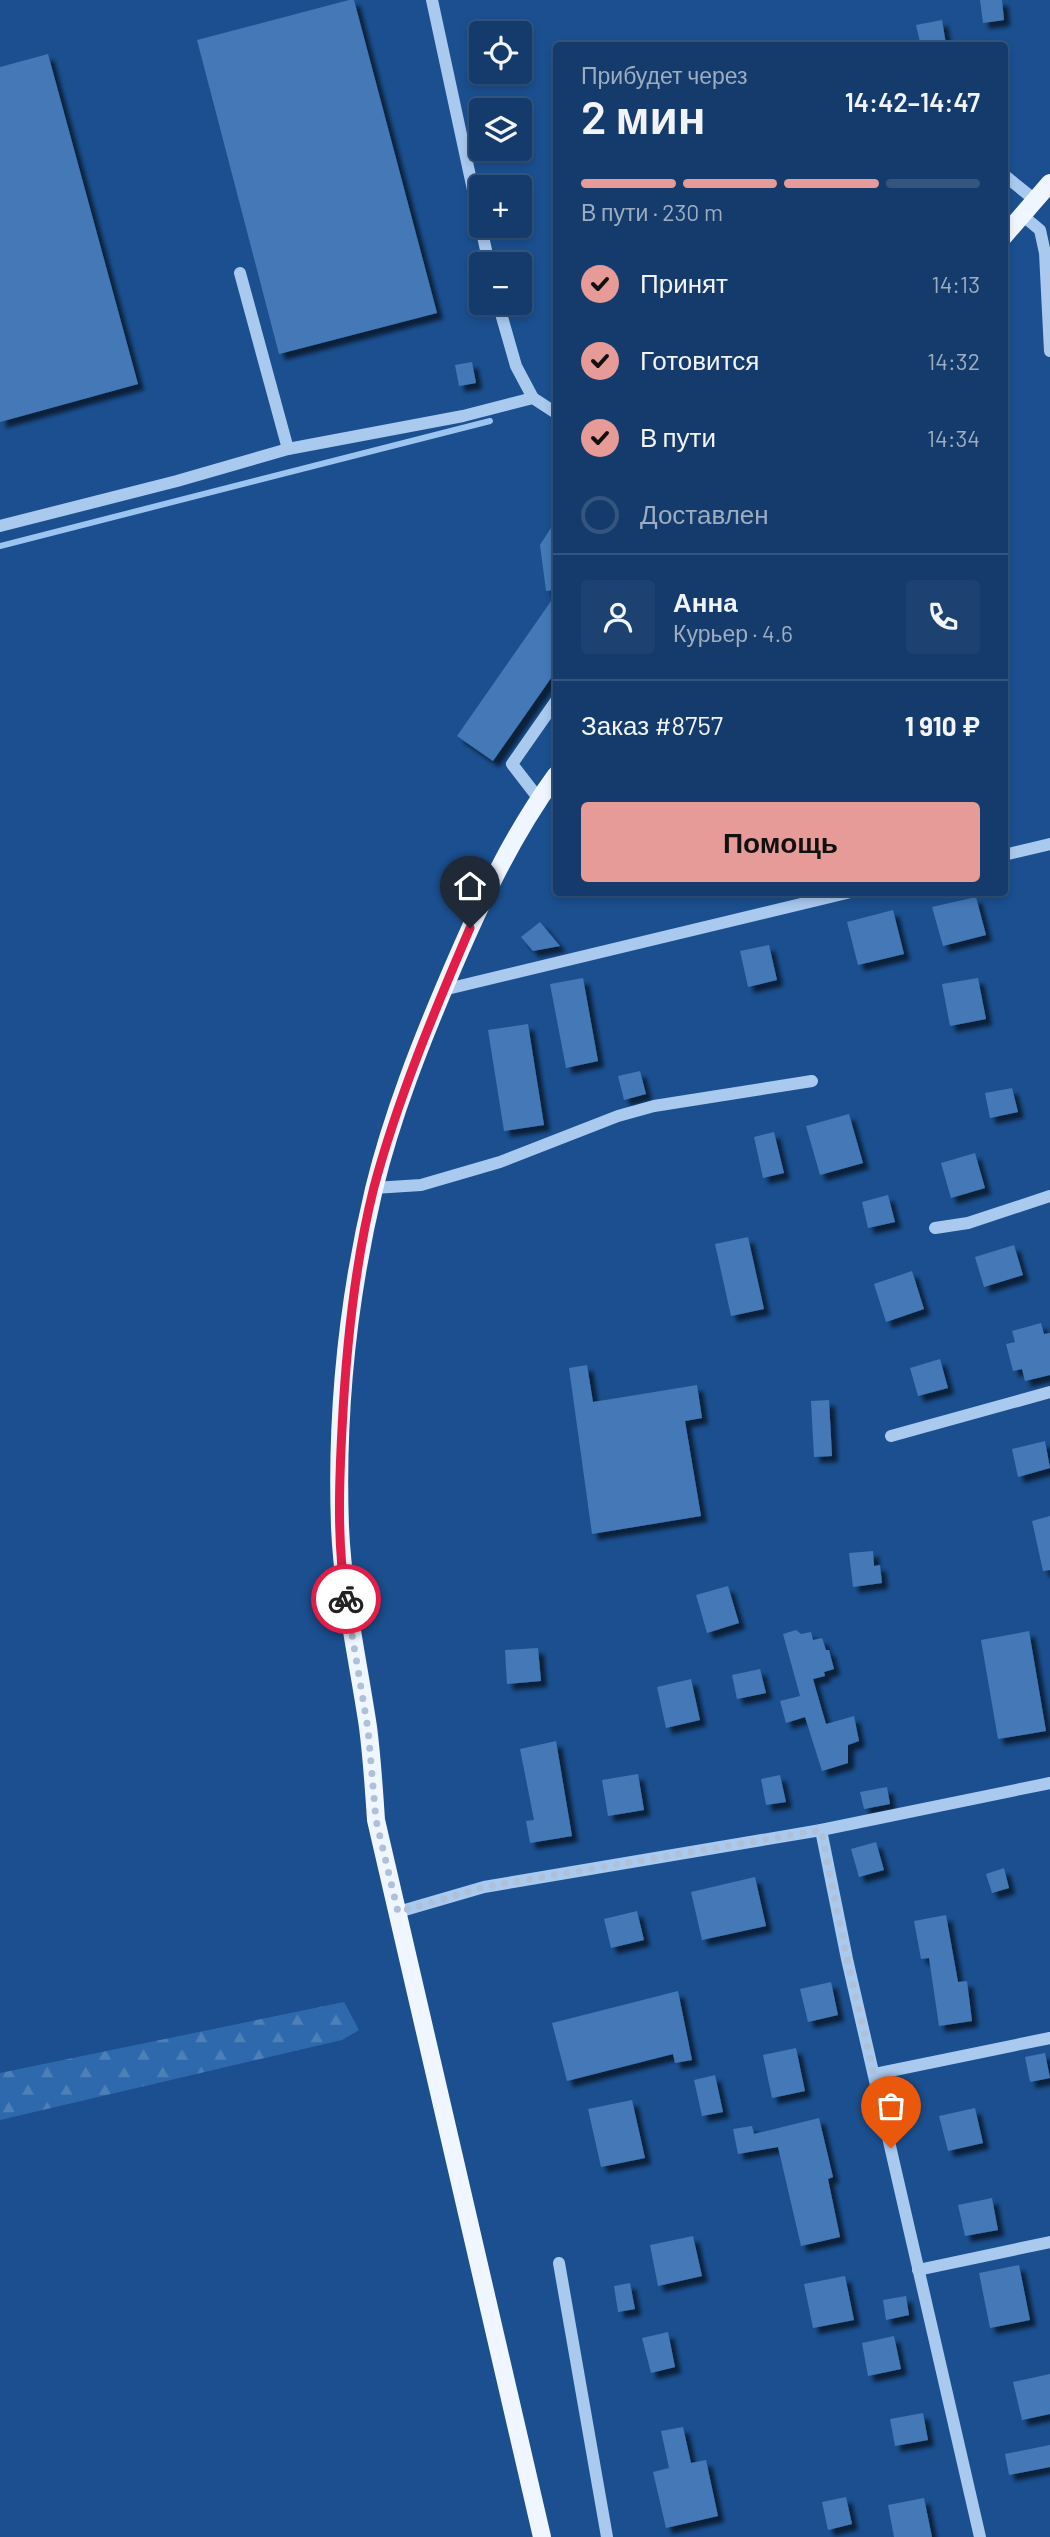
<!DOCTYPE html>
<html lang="ru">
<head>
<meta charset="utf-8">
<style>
  :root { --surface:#143b6b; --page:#1d4271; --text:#f1f3f6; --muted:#9dadc1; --line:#33557e; --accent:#e69b98 }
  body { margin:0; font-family:Barlow,sans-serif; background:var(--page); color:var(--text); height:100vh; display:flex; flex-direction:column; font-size:26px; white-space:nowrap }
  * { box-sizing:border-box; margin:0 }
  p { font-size:23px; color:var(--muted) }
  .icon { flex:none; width:38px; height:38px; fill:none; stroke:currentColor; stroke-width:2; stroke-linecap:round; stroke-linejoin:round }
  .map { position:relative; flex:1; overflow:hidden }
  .details { position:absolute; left:553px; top:42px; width:455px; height:854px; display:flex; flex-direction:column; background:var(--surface); border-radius:7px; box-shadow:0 4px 10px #0003,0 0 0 2px var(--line) }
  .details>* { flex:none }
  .fabs { position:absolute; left:469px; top:21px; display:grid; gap:14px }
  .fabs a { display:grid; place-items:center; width:63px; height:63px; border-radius:7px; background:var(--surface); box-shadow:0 4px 10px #0003,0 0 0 2px var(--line); font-size:35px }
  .pin { position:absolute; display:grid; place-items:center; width:60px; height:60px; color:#fff; margin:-72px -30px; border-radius:50% 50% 50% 0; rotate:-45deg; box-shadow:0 0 7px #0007 }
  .pin .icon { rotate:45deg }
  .courier { position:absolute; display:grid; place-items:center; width:70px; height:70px; margin:-35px; border:5px solid #e11d48; border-radius:50%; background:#fff; color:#222; box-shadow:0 2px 9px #0007 }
  .headline em { font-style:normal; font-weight:600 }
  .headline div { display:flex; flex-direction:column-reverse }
  .headline { display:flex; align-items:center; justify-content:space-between; height:119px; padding:0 28px }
  h1 { font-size:46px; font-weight:600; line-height:52px }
  .bar { display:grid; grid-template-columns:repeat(4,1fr); gap:10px 7px; align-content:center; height:84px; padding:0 28px }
  .bar i { height:9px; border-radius:5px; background:var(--line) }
  .bar .selected { background:var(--accent) }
  .bar p { grid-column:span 4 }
  .line { display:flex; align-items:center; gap:18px; padding:0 28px; border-top:2px solid var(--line) }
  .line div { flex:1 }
  .round { display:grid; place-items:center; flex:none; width:74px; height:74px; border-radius:7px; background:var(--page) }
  ol { padding:0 28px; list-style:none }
  li { display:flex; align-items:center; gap:21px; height:77px }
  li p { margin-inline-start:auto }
  li .icon { padding:7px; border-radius:50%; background:var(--accent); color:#111; stroke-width:4 }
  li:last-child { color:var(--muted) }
  li i { width:38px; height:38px; border:4px solid var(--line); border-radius:50% }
  .button { display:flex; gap:14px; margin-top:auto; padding:14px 28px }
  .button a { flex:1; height:80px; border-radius:7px; background:var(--accent); color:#111; font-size:28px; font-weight:600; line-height:80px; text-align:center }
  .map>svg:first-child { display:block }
  .forest { fill:url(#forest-firs) }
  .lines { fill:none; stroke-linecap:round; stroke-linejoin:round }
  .stream { stroke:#9cc4f0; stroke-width:6 }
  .building { fill:#4478b7; filter:url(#shadow) }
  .minor { stroke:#a9c9ee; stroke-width:12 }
  .major { stroke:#f0f6ff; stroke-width:18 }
  .done { stroke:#afc1d8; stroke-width:7; stroke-dasharray:0 12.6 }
  .route { stroke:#e11d48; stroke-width:9 }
</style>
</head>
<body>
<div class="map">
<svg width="1050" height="2537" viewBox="0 0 1050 2537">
  <defs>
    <pattern id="forest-firs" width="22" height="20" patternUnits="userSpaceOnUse" patternTransform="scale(1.75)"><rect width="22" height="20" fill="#2e69ad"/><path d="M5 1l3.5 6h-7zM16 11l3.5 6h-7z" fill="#4d80b9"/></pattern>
    <filter id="shadow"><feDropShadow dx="6" dy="6" stdDeviation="2" flood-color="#0009"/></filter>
  </defs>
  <rect width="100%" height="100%" fill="#1b4f8f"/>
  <!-- forest -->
  <path class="forest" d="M 344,2002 L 359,2030 L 342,2040 L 0,2120 L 0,2073 Z"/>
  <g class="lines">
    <!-- stream -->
    <path class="stream" d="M 0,546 L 490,421"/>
  </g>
  <!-- building -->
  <g class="building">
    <path d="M 349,0 L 354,0 L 437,313 L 279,354 L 197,40 Z"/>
    <path d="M 980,0 L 1002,0 L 1004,20 L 983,23 Z"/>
    <path d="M 942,20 L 946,44 L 921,46 L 916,25 Z"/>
    <path d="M 48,54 L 138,384 L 0,422 L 0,67 Z"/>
    <path d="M 472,362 L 476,383 L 459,386 L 455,365 Z"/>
    <path d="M 556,520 L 556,590 L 546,591 L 540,545 Z"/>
    <path d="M 556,594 L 556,671 L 493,761 L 457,736 Z"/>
    <path d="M 976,897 L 986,935 L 943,946 L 932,907 Z"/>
    <path d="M 893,910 L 904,954 L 858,965 L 847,922 Z"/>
    <path d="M 540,922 L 560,946 L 533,951 L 521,937 Z"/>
    <path d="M 769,945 L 777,980 L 748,987 L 740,951 Z"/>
    <path d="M 583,978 L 598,1061 L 566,1068 L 550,984 Z"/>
    <path d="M 978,978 L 986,1019 L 950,1026 L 942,984 Z"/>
    <path d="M 528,1024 L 544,1125 L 504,1131 L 488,1030 Z"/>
    <path d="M 640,1071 L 646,1094 L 624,1100 L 618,1076 Z"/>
    <path d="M 1012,1088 L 1018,1112 L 990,1118 L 985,1093 Z"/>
    <path d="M 849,1114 L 863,1163 L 820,1175 L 806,1126 Z"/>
    <path d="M 774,1132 L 784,1173 L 763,1178 L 754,1137 Z"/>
    <path d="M 975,1153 L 985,1188 L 951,1198 L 941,1163 Z"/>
    <path d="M 888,1195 L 895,1222 L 868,1228 L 862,1202 Z"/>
    <path d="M 748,1237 L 764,1309 L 731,1316 L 715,1244 Z"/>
    <path d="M 1014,1245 L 1023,1275 L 984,1287 L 975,1257 Z"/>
    <path d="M 912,1271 L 924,1309 L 886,1322 L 874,1284 Z"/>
    <path d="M 1041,1323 L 1044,1334 L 1050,1333 L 1050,1375 L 1025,1381 L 1022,1369 L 1013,1371 L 1006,1344 L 1015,1342 L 1012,1331 Z"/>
    <path d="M 940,1359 L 948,1388 L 918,1396 L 910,1368 Z"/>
    <path d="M 587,1365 L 593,1402 L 697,1385 L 702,1418 L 685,1421 L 701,1516 L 592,1534 L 569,1368 Z"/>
    <path d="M 829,1400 L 832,1456 L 814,1457 L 811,1401 Z"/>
    <path d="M 1045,1441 L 1050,1468 L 1018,1477 L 1012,1449 Z"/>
    <path d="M 1050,1516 L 1050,1570 L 1043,1571 L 1032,1521 Z"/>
    <path d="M 873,1551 L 874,1566 L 880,1565 L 882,1583 L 853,1587 L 849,1553 Z"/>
    <path d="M 728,1586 L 739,1623 L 707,1633 L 696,1595 Z"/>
    <path d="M 796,1630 L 801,1634 L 811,1632 L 813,1640 L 822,1638 L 826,1650 L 829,1650 L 834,1669 L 824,1672 L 825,1676 L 813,1679 L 826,1724 L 854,1716 L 859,1741 L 848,1745 L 848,1763 L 822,1771 L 805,1717 L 786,1723 L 780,1701 L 800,1696 L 783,1634 Z"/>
    <path d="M 1029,1631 L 1046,1731 L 998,1739 L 981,1640 Z"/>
    <path d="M 538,1648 L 541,1681 L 507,1684 L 505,1650 Z"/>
    <path d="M 760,1669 L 766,1693 L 737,1699 L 732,1675 Z"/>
    <path d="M 691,1679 L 700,1720 L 666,1728 L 657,1687 Z"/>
    <path d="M 556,1741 L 572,1836 L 530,1843 L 526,1821 L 534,1820 L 520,1749 Z"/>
    <path d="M 638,1774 L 644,1810 L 608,1816 L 602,1780 Z"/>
    <path d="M 780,1775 L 786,1802 L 766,1805 L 761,1779 Z"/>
    <path d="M 887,1787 L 890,1804 L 864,1809 L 860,1792 Z"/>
    <path d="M 876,1842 L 884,1870 L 859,1877 L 851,1849 Z"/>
    <path d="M 1004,1868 L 1009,1888 L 992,1893 L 986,1874 Z"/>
    <path d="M 755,1877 L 766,1926 L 702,1940 L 691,1892 Z"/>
    <path d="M 637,1911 L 644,1940 L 611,1948 L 604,1919 Z"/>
    <path d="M 946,1915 L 958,1982 L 967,1981 L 972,2021 L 939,2026 L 929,1958 L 921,1959 L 914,1921 Z"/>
    <path d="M 831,1982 L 838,2015 L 808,2022 L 800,1989 Z"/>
    <path d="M 678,1991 L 692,2060 L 675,2063 L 673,2054 L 567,2081 L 552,2023 Z"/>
    <path d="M 796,2048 L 805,2091 L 772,2098 L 763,2055 Z"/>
    <path d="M 1045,2053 L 1050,2078 L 1030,2082 L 1025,2057 Z"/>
    <path d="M 715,2075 L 723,2112 L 702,2116 L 694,2080 Z"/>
    <path d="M 632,2100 L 645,2158 L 601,2167 L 588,2109 Z"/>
    <path d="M 975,2108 L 983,2143 L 948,2151 L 939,2116 Z"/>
    <path d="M 819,2118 L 833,2177 L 828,2179 L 840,2237 L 801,2246 L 778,2147 L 738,2154 L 733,2129 L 752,2126 L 754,2134 Z"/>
    <path d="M 992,2198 L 998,2230 L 965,2236 L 958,2205 Z"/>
    <path d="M 693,2236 L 702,2276 L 658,2286 L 650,2245 Z"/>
    <path d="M 1019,2265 L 1030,2320 L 990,2328 L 979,2273 Z"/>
    <path d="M 845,2276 L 854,2320 L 813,2328 L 804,2284 Z"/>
    <path d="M 630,2283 L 635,2309 L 618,2312 L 614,2286 Z"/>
    <path d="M 906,2296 L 909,2315 L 886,2320 L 883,2300 Z"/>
    <path d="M 668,2332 L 675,2367 L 651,2373 L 642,2338 Z"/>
    <path d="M 894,2336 L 901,2369 L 868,2376 L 862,2343 Z"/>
    <path d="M 1050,2374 L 1050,2414 L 1022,2420 L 1013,2382 Z"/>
    <path d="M 923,2413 L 928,2440 L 895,2446 L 890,2419 Z"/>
    <path d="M 683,2427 L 691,2463 L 706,2460 L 718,2516 L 666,2528 L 653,2472 L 669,2468 L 661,2431 Z"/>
    <path d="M 1050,2445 L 1050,2467 L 1009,2475 L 1005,2454 Z"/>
    <path d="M 846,2497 L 852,2524 L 828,2530 L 822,2502 Z"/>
    <path d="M 924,2498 L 932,2537 L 894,2537 L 888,2505 Z"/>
  </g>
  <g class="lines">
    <!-- minor -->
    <g class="minor">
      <path d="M 432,0 L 489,264"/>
      <path d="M 1004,175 L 1035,200"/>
      <path d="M 1022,215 L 1040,230 L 1045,253 L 1050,351"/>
      <path d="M 240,273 L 288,449"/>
      <path d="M 498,303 L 516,366 L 533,398 L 556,413"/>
      <path d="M 0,526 L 177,481 L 288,449 L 463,416 L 533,398"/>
      <path d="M 539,799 L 512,764 L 556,701"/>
      <path d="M 1004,855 L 1050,844"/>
      <path d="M 443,990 L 851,892"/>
      <path d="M 374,1188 L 421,1185 L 500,1162 L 618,1116 L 654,1106 L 812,1081"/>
      <path d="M 935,1228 L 968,1223 L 1050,1196"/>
      <path d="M 891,1436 L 1050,1392"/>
      <path d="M 821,1830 L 847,1959 L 980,2537"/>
      <path d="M 398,1912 L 484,1887 L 821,1830 L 1050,1783"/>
      <path d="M 875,2074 L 1050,2038"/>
      <path d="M 559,2263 L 607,2537"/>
      <path d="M 918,2270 L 1050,2242"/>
    </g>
    <!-- major -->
    <g class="major">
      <path d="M 1004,236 L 1050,183"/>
      <path d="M 542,2537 L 376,1820 C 374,1789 372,1758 368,1727 C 358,1660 343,1595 340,1527 C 336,1415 348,1298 374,1189 C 392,1115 421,1042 451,972 C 481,902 511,837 556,775"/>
    </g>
  </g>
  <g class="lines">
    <!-- done -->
    <path class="done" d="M 346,1599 L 368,1729 L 376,1820 L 398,1912 L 484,1887 L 821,1830 L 847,1959 L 891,2148"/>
    <!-- route -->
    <path class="route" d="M 346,1599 C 337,1544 339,1486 342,1429 C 346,1349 354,1266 374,1187 C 398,1098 434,1012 470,928"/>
  </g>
</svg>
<div class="fabs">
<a><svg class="icon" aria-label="locate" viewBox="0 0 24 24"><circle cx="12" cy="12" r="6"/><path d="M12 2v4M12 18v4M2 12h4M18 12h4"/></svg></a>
<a><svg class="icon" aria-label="layers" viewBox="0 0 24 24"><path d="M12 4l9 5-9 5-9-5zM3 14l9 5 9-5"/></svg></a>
<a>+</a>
<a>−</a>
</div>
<div class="pin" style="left:891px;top:2148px;background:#ea580c"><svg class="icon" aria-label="bag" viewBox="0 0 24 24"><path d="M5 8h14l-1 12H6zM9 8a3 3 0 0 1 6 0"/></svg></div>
<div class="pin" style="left:470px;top:928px;background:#1f2937"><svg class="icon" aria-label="home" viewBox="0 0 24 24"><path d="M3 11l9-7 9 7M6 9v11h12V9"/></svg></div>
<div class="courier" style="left:346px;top:1599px"><svg class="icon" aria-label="bike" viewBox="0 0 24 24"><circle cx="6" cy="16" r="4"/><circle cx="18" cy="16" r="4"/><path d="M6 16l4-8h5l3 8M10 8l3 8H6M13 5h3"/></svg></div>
<section class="details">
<div class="headline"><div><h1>2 мин</h1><p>Прибудет через</p></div><em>14:42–14:47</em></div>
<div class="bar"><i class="selected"></i><i class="selected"></i><i class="selected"></i><i></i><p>В пути · 230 m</p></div>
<ol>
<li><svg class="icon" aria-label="check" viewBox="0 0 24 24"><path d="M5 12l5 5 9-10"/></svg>Принят<p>14:13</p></li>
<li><svg class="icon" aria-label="check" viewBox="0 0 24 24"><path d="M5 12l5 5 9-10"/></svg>Готовится<p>14:32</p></li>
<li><svg class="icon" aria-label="check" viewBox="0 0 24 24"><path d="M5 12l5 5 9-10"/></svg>В пути<p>14:34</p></li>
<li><i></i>Доставлен</li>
</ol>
<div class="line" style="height:126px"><a class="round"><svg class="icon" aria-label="person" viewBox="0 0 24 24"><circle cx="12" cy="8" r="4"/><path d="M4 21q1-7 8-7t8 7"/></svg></a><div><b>Анна</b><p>Курьер · 4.6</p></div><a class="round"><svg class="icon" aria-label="phone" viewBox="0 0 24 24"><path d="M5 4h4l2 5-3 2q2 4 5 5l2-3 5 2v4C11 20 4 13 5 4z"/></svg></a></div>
<div class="line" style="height:91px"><div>Заказ #8757</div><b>1 910 ₽</b></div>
<div class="button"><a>Помощь</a></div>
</section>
</div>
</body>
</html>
